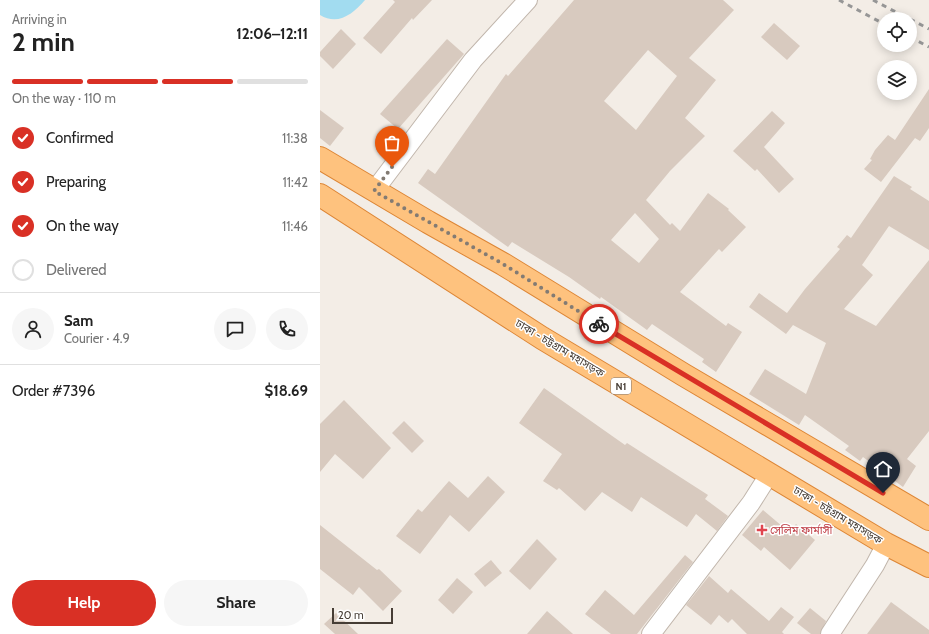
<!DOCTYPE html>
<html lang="en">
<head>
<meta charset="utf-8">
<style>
  :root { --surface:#fff; --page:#f6f6f6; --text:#222; --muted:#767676; --line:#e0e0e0; --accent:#d93025 }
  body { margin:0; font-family:Cabin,"Noto Sans Bengali",sans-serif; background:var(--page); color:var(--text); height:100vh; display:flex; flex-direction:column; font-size:15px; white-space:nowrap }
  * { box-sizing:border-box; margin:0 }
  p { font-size:13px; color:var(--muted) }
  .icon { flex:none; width:22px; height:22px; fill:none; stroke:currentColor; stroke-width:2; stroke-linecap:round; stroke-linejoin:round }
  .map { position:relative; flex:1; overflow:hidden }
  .details { display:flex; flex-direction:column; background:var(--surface); width:320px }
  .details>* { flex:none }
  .fabs { position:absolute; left:557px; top:12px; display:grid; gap:8px }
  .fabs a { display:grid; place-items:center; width:40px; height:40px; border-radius:50%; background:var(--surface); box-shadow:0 2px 10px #0003; font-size:20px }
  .scale { position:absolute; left:12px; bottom:10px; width:61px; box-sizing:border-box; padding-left:4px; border:2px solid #463d35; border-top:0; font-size:11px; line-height:14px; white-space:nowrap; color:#463d35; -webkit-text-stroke:3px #fff; paint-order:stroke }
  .pin { position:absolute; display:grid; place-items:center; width:34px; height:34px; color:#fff; margin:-41px -17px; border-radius:50% 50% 50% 0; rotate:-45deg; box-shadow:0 0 4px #0007 }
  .pin .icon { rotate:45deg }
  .courier { position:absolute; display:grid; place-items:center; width:40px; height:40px; margin:-20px; border:3px solid #d93025; border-radius:50%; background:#fff; color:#222; box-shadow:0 1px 5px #0007 }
  .head em { font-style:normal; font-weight:800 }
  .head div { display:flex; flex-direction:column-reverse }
  .head { display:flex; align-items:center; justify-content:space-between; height:68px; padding:0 12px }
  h1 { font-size:26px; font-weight:800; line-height:30px }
  .bar { display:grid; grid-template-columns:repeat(4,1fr); gap:6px 4px; align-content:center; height:48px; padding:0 12px }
  .bar i { height:5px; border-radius:3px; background:var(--line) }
  .bar .on { background:var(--accent) }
  .bar p { grid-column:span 4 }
  .line { display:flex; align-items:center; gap:10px; padding:0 12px; border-top:1px solid var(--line) }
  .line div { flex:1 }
  .round { display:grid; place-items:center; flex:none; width:42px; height:42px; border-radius:21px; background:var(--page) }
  ol { padding:0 12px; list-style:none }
  li { display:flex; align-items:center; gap:12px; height:44px }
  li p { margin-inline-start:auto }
  li .icon { padding:4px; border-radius:50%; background:var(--accent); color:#fff; stroke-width:4 }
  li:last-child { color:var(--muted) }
  li i { width:22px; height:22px; border:2px solid var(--line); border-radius:50% }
  .cta { display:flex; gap:8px; margin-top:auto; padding:8px 12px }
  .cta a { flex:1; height:46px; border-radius:24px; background:var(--accent); color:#fff; font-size:16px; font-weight:800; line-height:46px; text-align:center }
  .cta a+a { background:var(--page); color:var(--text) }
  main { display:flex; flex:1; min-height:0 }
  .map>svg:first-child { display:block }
  .water { fill:#a2dcf0 }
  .building { fill:#d8cabf; fill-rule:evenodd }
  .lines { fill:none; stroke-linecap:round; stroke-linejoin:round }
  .minor-casing { stroke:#c1b6ac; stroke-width:20 }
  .trunk-casing { stroke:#dd8636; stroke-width:24 }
  .minor { stroke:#fff; stroke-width:18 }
  .trunk { stroke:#fec27e; stroke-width:22 }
  .rail { stroke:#969696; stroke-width:3; stroke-dasharray:5 5; stroke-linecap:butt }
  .done { stroke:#837b73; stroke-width:4; stroke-dasharray:0 7.2 }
  .route { stroke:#d93025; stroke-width:5 }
  .health-dot { fill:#e0444e; stroke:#fff; stroke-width:1.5 }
  .labels { text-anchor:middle; stroke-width:3; stroke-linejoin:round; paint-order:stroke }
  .shield { fill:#fff; stroke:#7e7772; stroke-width:1 }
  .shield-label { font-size:10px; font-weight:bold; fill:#463d35 }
  .street-label { font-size:11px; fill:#463d35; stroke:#fff }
  .health-label { font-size:11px; fill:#be3a42; stroke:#fff; text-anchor:start }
</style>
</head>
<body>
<main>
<section class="details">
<div class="head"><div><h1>2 min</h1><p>Arriving in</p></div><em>12:06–12:11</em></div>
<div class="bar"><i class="on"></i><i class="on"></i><i class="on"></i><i></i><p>On the way · 110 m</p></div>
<ol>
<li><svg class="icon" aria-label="check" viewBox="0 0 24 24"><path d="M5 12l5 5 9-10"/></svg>Confirmed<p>11:38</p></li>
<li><svg class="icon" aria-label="check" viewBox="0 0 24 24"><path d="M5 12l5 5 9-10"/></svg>Preparing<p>11:42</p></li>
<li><svg class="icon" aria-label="check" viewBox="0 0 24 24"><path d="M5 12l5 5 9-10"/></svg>On the way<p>11:46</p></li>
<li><i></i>Delivered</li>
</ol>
<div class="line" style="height:72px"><a class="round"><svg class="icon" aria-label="person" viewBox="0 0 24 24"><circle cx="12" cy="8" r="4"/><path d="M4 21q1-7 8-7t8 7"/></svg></a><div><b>Sam</b><p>Courier · 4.9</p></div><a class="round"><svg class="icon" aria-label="chat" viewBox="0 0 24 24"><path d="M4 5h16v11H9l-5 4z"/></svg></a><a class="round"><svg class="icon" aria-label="phone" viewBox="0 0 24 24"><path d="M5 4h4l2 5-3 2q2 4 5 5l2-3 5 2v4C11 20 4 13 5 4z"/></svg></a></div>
<div class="line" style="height:52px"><div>Order #7396</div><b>$18.69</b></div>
<div class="cta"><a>Help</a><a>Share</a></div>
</section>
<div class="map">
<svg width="609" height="634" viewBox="0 0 609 634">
  <rect width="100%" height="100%" fill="#f3ede6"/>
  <!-- water -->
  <path class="water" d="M 0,0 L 45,0 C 33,14 18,26 0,15 Z"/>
  <!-- building -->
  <g class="building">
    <path d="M 73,0 L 112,0 L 93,20 L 92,18 L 61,54 L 43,38 L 75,2 Z"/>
    <path d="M 254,0 L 403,0 L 414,10 L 369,58 L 396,80 L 365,118 L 385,136 L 350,171 L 326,200 L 350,225 L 352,223 L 360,231 L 388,193 L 409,209 L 408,210 L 426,227 L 402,252 L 399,249 L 360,292 L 406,326 L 408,323 L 422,332 L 396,372 L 382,362 L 384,359 L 332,324 L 327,330 L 281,297 L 280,299 L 249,277 L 192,242 L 188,247 L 98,183 L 108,169 L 115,174 L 186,74 L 188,76 ZM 328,50 L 357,76 L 316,130 L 284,101 ZM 315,213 L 339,239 L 319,263 L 291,240 Z"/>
    <path d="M 454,23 L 480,46 L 467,60 L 441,37 Z"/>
    <path d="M 21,29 L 36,44 L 13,69 L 0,56 L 0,52 Z"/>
    <path d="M 127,39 L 144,54 L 78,129 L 60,114 Z"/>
    <path d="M 609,89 L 609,128 L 600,141 L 595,138 L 561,182 L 544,169 L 552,160 L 550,159 L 555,150 L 568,135 L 575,140 Z"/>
    <path d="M 0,110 L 24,128 L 10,146 L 0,138 Z"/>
    <path d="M 452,111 L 465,123 L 444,147 L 474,179 L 459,193 L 437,169 L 435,171 L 413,151 Z"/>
    <path d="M 574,176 L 592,187 L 590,189 L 609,201 L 609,250 L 569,226 L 542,265 L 553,275 L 524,309 L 556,326 L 609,260 L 609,431 L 587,459 L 596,466 L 583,487 L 543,457 L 540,461 L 525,450 L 529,446 L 485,415 L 479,425 L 429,394 L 445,369 L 486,394 L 506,343 L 473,325 L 466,334 L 429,307 L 439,293 L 467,313 L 485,289 L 520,249 L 517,247 L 527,235 L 531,238 Z"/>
    <path d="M 224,388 L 305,445 L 307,443 L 388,495 L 385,499 L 408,516 L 397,531 L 376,514 L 367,527 L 321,497 L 312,512 L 282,492 L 265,511 L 239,488 L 237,490 L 223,481 L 242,454 L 199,423 Z"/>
    <path d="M 24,400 L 71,448 L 43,479 L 15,454 L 0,472 L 0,424 Z"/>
    <path d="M 84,421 L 104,441 L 92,453 L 72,433 Z"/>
    <path d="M 168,476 L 185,492 L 149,532 L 130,515 L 100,554 L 76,536 L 98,509 L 102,512 L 129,481 L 148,498 Z"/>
    <path d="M 443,510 L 469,532 L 476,524 L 495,540 L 470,570 L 444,547 L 441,551 L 422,535 Z"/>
    <path d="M 0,525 L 57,570 L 59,569 L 82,591 L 63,611 L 39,587 L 33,595 L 0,569 Z"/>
    <path d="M 217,539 L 237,559 L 210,590 L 189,571 Z"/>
    <path d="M 365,555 L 373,562 L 317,634 L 291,634 L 265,614 L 285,590 L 314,615 Z"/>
    <path d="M 171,560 L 182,573 L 165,587 L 154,574 Z"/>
    <path d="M 389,576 L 408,593 L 411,589 L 449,621 L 461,607 L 474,617 L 462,632 L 464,634 L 427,634 L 412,619 L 408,623 L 399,615 L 391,625 L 366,605 Z"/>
    <path d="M 137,578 L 153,592 L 133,614 L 118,600 Z"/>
    <path d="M 571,602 L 609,630 L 609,634 L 547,634 Z"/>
    <path d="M 490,608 L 506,621 L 500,634 L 491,634 L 477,623 Z"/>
    <path d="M 227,611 L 253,634 L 207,634 Z"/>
    <path d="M 16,613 L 38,634 L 15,634 L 4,624 Z"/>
  </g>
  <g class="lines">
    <defs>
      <g id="minor">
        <path d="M 54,191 L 153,60 L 208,0"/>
        <path d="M 331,634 L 431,503 L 450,473"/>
        <path d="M 510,634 L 555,565 L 566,544"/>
      </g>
      <g id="trunk">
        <path d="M 0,158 L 108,222 L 183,264 L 364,375 L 609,519"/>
        <path d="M 0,195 L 222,338 L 566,544 L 609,566"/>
      </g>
    </defs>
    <!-- minor casing -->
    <use href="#minor" class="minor-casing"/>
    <!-- trunk casing -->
    <use href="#trunk" class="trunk-casing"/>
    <!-- minor -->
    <use href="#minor" class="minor"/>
    <!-- trunk -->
    <use href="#trunk" class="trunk"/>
    <!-- rail -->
    <g class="rail">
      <path d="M 519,0 L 564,24"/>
      <path d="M 553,0 L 589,19"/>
      <path d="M 590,19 L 609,29"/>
      <path d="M 590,37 L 609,47"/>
    </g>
  </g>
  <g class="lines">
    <!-- done -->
    <path class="done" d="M 72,167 L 54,191 L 183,264 L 279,324"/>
    <!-- route -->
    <path class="route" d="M 279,324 L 563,493"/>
  </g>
  <!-- markers -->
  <path class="health-dot" d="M440 524h4v4h4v4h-4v4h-4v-4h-4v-4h4z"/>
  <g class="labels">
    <!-- shield labels -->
    <rect class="shield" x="291" y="378" width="20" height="16" rx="3"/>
    <g class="shield-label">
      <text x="301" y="390">N1</text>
    </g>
    <!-- street labels -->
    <g class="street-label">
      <text transform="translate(240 348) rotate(31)" y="4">ঢাকা - চট্টগ্রাম মহাসড়ক</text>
      <text transform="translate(518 515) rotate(31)" y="4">ঢাকা - চট্টগ্রাম মহাসড়ক</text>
    </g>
    <!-- health labels -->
    <g class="health-label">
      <text x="450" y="534">সেলিম ফার্মাসী</text>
    </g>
  </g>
</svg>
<div class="fabs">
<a><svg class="icon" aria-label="locate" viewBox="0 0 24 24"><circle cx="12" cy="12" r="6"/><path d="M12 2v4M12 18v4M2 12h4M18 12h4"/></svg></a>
<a><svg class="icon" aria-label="layers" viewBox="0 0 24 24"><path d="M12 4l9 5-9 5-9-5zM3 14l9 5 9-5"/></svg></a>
</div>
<div class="scale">20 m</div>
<div class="pin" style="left:72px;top:167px;background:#ea580c"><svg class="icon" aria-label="bag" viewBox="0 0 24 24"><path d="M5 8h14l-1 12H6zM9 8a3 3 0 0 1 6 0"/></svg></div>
<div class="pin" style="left:563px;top:493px;background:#1f2937"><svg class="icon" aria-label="home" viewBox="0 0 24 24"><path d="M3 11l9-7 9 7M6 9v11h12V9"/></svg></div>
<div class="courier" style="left:279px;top:324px"><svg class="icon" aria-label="bike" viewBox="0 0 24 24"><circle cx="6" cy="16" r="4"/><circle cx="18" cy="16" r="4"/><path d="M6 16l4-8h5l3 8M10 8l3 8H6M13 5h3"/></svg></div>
</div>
</main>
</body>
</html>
